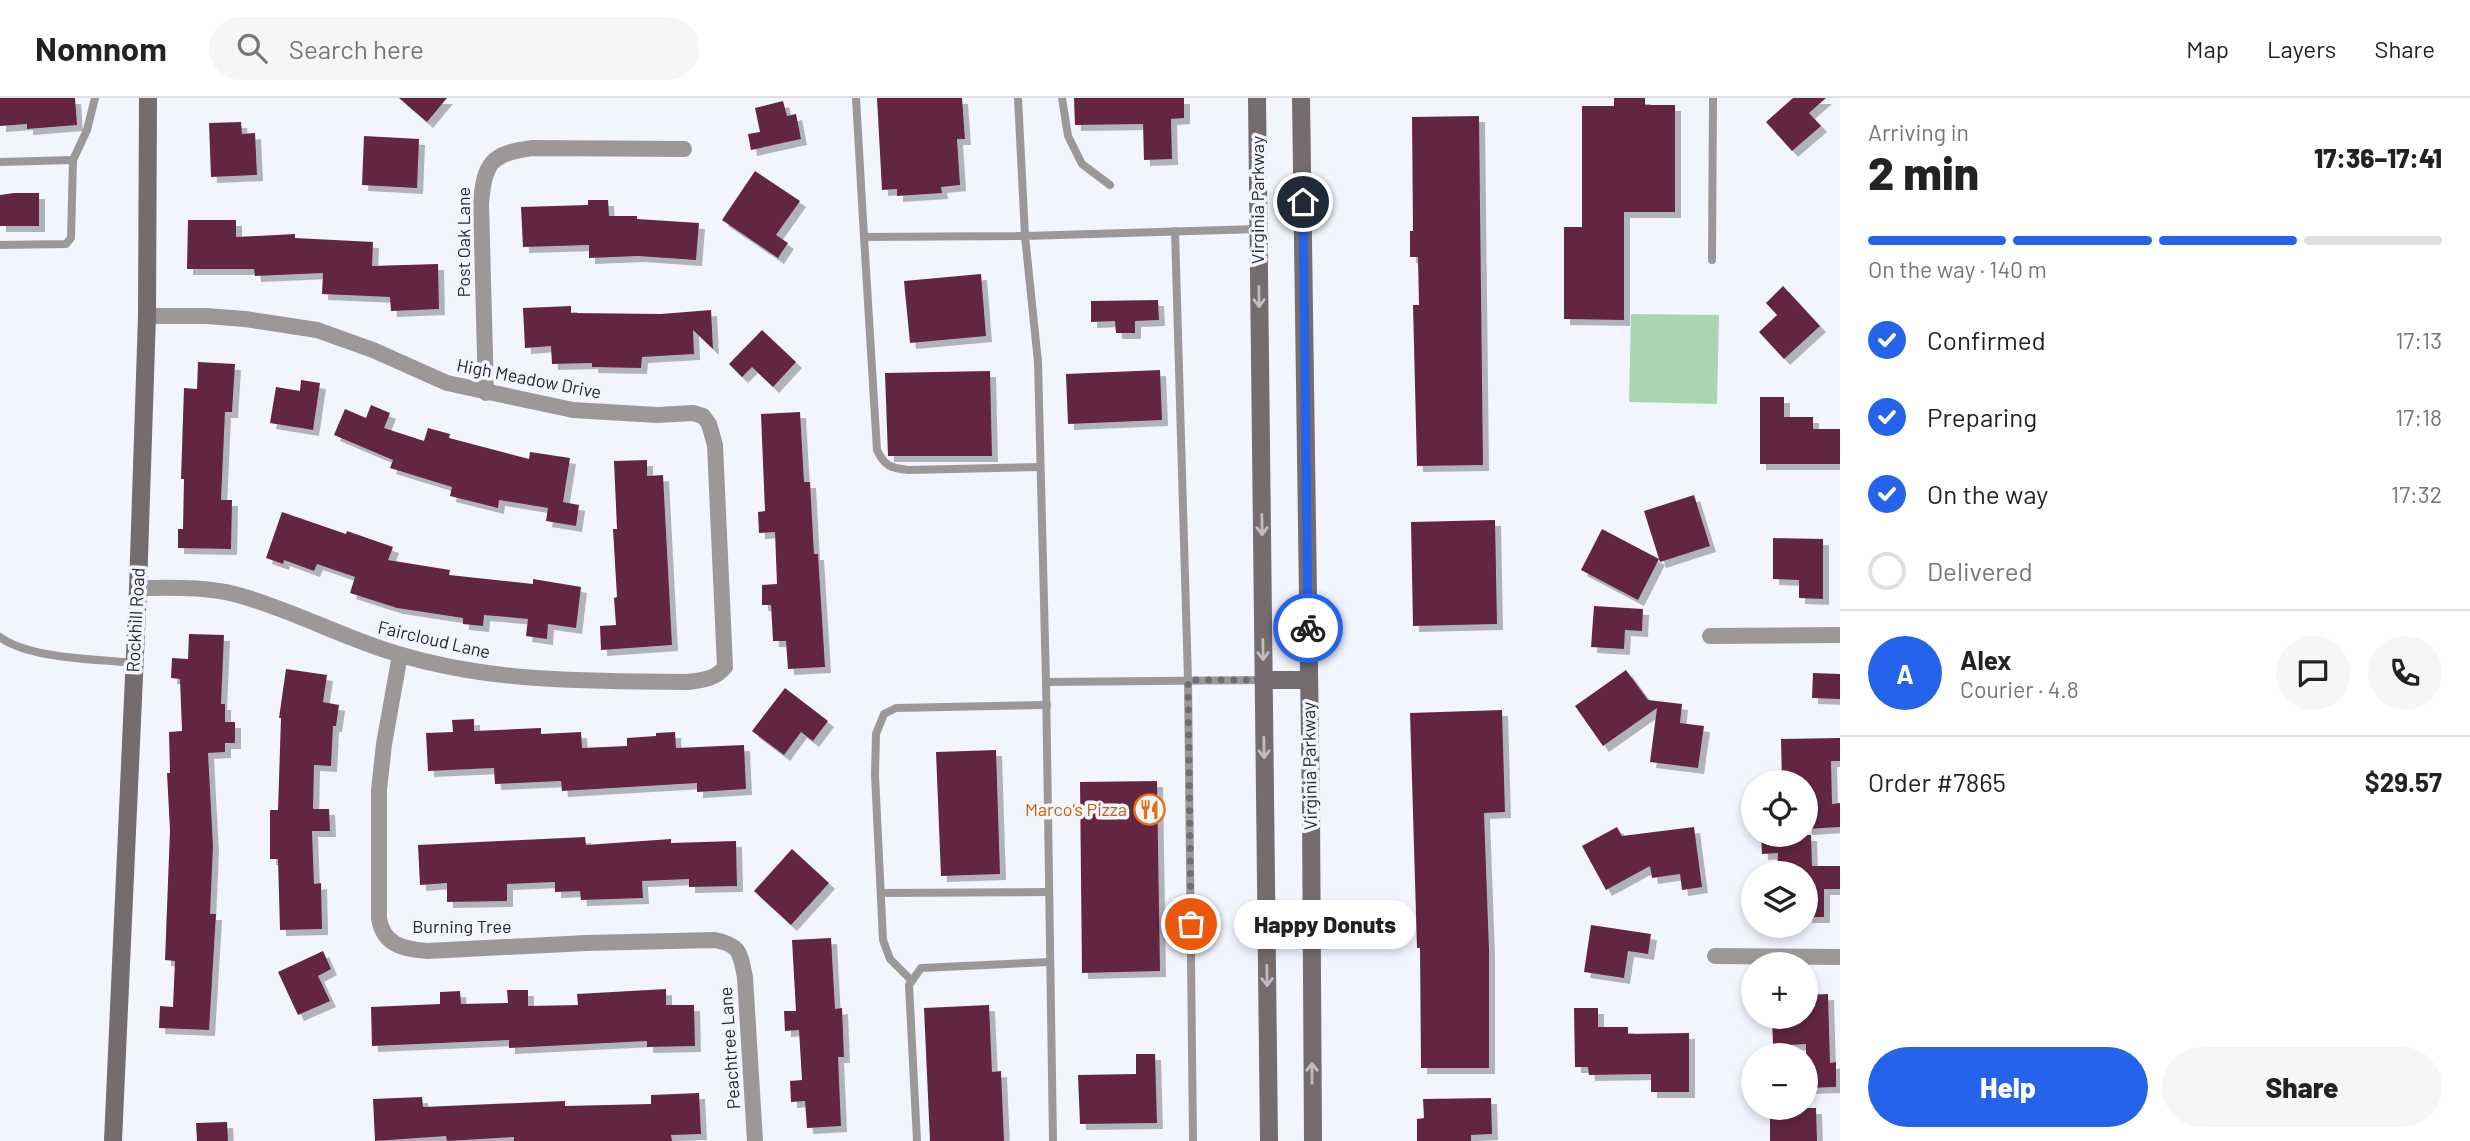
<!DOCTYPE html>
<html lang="en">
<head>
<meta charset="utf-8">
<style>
  :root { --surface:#fff; --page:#f6f6f6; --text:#222; --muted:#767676; --line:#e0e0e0; --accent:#2563eb }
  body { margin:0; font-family:Barlow,sans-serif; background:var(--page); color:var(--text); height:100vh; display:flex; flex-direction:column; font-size:26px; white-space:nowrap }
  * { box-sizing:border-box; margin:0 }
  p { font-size:23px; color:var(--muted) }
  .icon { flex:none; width:38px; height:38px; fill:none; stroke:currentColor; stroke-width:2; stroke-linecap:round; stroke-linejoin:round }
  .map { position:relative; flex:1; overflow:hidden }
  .side { display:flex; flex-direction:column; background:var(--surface); width:630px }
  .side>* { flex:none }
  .buttons { position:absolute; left:1741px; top:672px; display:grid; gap:14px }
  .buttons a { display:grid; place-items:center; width:77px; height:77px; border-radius:50%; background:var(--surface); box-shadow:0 4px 10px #0003; font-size:35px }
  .pin { position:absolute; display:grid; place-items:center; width:60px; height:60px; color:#fff; margin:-30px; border:4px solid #fff; border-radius:50%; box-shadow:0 2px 7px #0007 }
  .courier { position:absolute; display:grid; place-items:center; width:70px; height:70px; margin:-35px; border:5px solid #2563eb; border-radius:50%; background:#fff; color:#222; box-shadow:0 2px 9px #0007 }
  .bubble { position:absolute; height:49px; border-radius:24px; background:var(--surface); box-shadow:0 4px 10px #0003; font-size:23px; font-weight:800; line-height:49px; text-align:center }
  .head em { font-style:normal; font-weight:800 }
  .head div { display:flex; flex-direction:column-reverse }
  .head { display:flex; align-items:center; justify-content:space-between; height:119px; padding:0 28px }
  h1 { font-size:46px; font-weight:800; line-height:52px }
  .bar { display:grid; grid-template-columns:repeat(4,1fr); gap:10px 7px; align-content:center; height:84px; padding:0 28px }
  .bar i { height:9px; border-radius:5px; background:var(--line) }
  .bar .selected { background:var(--accent) }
  .bar p { grid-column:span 4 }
  .line { display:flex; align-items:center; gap:18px; padding:0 28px; border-top:2px solid var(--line) }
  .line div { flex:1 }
  .round { display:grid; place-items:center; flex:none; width:74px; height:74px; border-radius:37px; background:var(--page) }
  ol { padding:0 28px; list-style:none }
  li { display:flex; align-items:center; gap:21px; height:77px }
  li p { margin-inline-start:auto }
  li .icon { padding:7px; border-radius:50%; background:var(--accent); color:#fff; stroke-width:4 }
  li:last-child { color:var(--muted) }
  li i { width:38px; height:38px; border:4px solid var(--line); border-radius:50% }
  .cta { display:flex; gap:14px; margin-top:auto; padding:14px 28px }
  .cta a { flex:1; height:80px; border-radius:42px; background:var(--accent); color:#fff; font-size:28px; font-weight:800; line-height:80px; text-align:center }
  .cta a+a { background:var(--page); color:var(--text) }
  header { display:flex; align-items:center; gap:42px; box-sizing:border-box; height:98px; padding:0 35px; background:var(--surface); border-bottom:2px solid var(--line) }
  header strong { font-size:33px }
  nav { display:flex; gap:38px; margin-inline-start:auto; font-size:24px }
  .search { width:490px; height:63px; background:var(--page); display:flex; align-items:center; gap:18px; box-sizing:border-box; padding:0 24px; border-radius:38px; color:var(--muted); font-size:26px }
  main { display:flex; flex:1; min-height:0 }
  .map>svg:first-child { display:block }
  .green { fill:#aad5b3 }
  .building { fill:#642740; filter:url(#shadow) }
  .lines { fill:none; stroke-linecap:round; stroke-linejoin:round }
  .lane { stroke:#9d9898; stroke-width:8 }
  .street { stroke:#9d9898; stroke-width:16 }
  .secondary { stroke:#746c6d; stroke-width:18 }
  .oneway { stroke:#c0bec4 }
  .done { stroke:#6e6f76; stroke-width:7; stroke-dasharray:0 12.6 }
  .route { stroke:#2563eb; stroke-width:9 }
  .labels { text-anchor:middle; stroke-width:7; stroke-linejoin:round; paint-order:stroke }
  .street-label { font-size:18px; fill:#27282c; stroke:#f2f4fe }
  .food-label { font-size:18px; fill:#c56008; stroke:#f2f4fe; text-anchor:end }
</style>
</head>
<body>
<header>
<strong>Nomnom</strong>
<div class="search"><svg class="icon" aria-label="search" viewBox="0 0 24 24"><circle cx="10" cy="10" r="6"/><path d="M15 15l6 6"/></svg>Search here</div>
<nav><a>Map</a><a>Layers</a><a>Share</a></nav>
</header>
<main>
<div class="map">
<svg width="1840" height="1043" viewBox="0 0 1840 1043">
  <defs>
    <filter id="shadow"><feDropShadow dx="6" dy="6" stdDeviation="0" flood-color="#0004"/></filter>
  </defs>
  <rect width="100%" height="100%" fill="#f2f4fe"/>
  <!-- green -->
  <path class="green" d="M 1631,216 L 1719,217 L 1717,306 L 1629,304 Z"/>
  <!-- building -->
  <g class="building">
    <path d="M 0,0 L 75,0 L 77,27 L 27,31 L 27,26 L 0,28 Z"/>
    <path d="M 399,0 L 447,0 L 427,24 Z"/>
    <path d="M 877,0 L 962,0 L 965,41 L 957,41 L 960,87 L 941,89 L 942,95 L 897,98 L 897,91 L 882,92 Z"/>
    <path d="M 1074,0 L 1184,0 L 1184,20 L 1171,21 L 1172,61 L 1144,62 L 1143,26 L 1075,27 Z"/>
    <path d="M 1614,0 L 1645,0 L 1645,7 L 1675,7 L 1675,114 L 1624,114 L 1624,222 L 1564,221 L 1564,129 L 1582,129 L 1582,8 L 1614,8 Z"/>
    <path d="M 1793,0 L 1826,0 L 1809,15 L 1821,28 L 1792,53 L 1766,24 Z"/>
    <path d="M 783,3 L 787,18 L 796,16 L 801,41 L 751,52 L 748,36 L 760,34 L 755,10 Z"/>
    <path d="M 1479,18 L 1483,367 L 1417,368 L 1413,207 L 1419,207 L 1418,159 L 1410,159 L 1410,133 L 1413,133 L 1412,19 Z"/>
    <path d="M 241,24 L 242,36 L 255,35 L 257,77 L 211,79 L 209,25 Z"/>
    <path d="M 364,38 L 419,41 L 417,90 L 362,87 Z"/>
    <path d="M 755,73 L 800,103 L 776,137 L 788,145 L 778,160 L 722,122 Z"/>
    <path d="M 14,95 L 39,95 L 39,128 L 0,128 L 0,97 Z"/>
    <path d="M 588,102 L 608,102 L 609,118 L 637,118 L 637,121 L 699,125 L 696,162 L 638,158 L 589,160 L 589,147 L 523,149 L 521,109 L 588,107 Z"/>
    <path d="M 188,122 L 236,122 L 236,139 L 295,136 L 295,140 L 373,144 L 372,168 L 438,166 L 439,211 L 391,213 L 390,199 L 322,196 L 323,175 L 255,178 L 254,171 L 187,171 Z"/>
    <path d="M 981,176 L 986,238 L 910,245 L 904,183 Z"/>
    <path d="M 1783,188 L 1820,228 L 1784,261 L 1759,234 L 1777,217 L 1766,205 Z"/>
    <path d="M 1158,202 L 1159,222 L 1135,223 L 1135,235 L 1116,235 L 1115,223 L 1091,224 L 1091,203 Z"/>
    <path d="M 571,208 L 571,215 L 661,216 L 711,212 L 713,251 L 693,232 L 694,256 L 642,259 L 641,270 L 592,269 L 592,265 L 552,266 L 551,248 L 525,250 L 523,210 Z"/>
    <path d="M 762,232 L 796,264 L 773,289 L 752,269 L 742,279 L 729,266 Z"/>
    <path d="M 198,264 L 235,266 L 232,314 L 225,314 L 221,402 L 232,402 L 231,451 L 178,450 L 178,431 L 183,431 L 184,381 L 181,381 L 184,290 L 197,291 Z"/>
    <path d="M 1160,272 L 1162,322 L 1068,326 L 1066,276 Z"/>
    <path d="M 990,273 L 992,358 L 888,358 L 885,275 Z"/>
    <path d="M 301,282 L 320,285 L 313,332 L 270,325 L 276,289 L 300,293 Z"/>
    <path d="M 1760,299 L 1784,299 L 1784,319 L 1813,319 L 1813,331 L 1840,331 L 1840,366 L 1760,366 Z"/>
    <path d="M 371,307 L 390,315 L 384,330 L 424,343 L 428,330 L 450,336 L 449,340 L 529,361 L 530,354 L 570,360 L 563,404 L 579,407 L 576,428 L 546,423 L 548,410 L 499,402 L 498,410 L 450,398 L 452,389 L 390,370 L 393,362 L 334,337 L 345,311 L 366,320 Z"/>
    <path d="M 800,314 L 804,384 L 810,384 L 814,456 L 818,456 L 825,569 L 788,571 L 786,543 L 773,543 L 771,507 L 762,507 L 762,487 L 777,486 L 775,434 L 759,435 L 758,414 L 765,413 L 761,316 Z"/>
    <path d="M 647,362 L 647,378 L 663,377 L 672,547 L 601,552 L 600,528 L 616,527 L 614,500 L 617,499 L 613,431 L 617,431 L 614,363 Z"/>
    <path d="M 1694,397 L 1710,448 L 1660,464 L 1644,413 Z"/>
    <path d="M 282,414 L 346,436 L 347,433 L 393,449 L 388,462 L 450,472 L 449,477 L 533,486 L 533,481 L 581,489 L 576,530 L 548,526 L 547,541 L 526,538 L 528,521 L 484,517 L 483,528 L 463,526 L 463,520 L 397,510 L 350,495 L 355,479 L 317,466 L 314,473 L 284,462 L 283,466 L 266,460 Z"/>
    <path d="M 1495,422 L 1497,526 L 1413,528 L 1411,424 Z"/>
    <path d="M 1602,431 L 1659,461 L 1638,502 L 1581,472 Z"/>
    <path d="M 1773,440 L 1823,441 L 1823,501 L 1799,500 L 1799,482 L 1773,481 Z"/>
    <path d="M 1594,508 L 1643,511 L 1642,533 L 1625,532 L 1624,551 L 1591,549 Z"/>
    <path d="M 189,536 L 224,537 L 221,606 L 225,606 L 225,624 L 235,624 L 235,645 L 225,645 L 225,654 L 208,655 L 213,748 L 210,816 L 216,816 L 209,932 L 159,930 L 160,908 L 173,909 L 175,863 L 165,862 L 170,732 L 167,675 L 170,675 L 169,634 L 182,633 L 180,581 L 171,580 L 172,560 L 188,561 Z"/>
    <path d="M 286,571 L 327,577 L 323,604 L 339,607 L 336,628 L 333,628 L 331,668 L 314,667 L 313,711 L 329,711 L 330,733 L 312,733 L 314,786 L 321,785 L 322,831 L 280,832 L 278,761 L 270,761 L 270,712 L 278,712 L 281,620 L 279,620 Z"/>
    <path d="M 1626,572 L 1648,602 L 1682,606 L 1680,625 L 1704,628 L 1698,670 L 1650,664 L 1657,610 L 1603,648 L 1575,608 Z"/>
    <path d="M 1813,575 L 1840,576 L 1840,601 L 1812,600 Z"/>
    <path d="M 785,590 L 828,623 L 813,643 L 801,634 L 784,657 L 752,633 Z"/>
    <path d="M 1502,612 L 1505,714 L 1484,715 L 1489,852 L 1489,970 L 1421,970 L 1420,850 L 1417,850 L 1410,615 Z"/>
    <path d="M 474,621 L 474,633 L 541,630 L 541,636 L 581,634 L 582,650 L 627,648 L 627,640 L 656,638 L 656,635 L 675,634 L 676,650 L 744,647 L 746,691 L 697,694 L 697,685 L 562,693 L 561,683 L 495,686 L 494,670 L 428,673 L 426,635 L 453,634 L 452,622 Z"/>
    <path d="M 1840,640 L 1840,663 L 1831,663 L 1832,706 L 1840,705 L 1840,729 L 1806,731 L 1806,684 L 1782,684 L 1781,641 Z"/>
    <path d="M 996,652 L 1000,776 L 941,778 L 936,654 Z"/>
    <path d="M 1157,683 L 1160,873 L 1082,875 L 1080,684 Z"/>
    <path d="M 1617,729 L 1622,738 L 1694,729 L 1702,789 L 1682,792 L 1680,776 L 1652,780 L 1650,768 L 1606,792 L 1582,748 Z"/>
    <path d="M 1761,737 L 1811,737 L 1812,768 L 1840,768 L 1840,791 L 1824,791 L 1824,819 L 1806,819 L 1806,775 L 1777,775 L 1778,755 L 1762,756 Z"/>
    <path d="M 585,739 L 586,747 L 671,741 L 671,745 L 736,743 L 737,788 L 689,789 L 689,781 L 642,783 L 643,800 L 581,802 L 580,793 L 555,794 L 555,784 L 507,786 L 507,803 L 447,804 L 447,785 L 420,787 L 418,747 Z"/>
    <path d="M 792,751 L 829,785 L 791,827 L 754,793 Z"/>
    <path d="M 1591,827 L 1651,836 L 1648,856 L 1628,853 L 1624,880 L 1584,874 Z"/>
    <path d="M 831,840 L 835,911 L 842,910 L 844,959 L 838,959 L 841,1028 L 807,1030 L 805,1003 L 791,1004 L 790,983 L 802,982 L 799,932 L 785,933 L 784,913 L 796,913 L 792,842 Z"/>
    <path d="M 323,853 L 331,871 L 318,878 L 330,903 L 298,917 L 278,874 Z"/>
    <path d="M 666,891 L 666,907 L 694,907 L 695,948 L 647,949 L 647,943 L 509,950 L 509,942 L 372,948 L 371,909 L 440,906 L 440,894 L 460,893 L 461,906 L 508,905 L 507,892 L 528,892 L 528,908 L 578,907 L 577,896 Z"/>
    <path d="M 1828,896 L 1830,965 L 1836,964 L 1836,989 L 1806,990 L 1806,946 L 1773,948 L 1772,919 L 1806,919 L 1806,897 Z"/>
    <path d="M 989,907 L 992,974 L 1001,973 L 1004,1043 L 930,1043 L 924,910 Z"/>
    <path d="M 1574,910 L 1598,910 L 1598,929 L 1628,929 L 1628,936 L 1689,935 L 1689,994 L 1651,994 L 1651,976 L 1589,977 L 1588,969 L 1575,969 Z"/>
    <path d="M 1136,956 L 1155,956 L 1157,1025 L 1080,1026 L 1078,977 L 1136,976 Z"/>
    <path d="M 699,995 L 701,1036 L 671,1037 L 672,1043 L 514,1043 L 514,1039 L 447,1043 L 446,1038 L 375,1043 L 373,1001 L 422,999 L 423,1009 L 565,1003 L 565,1008 L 651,1006 L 651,997 Z"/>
    <path d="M 1491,1000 L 1492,1036 L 1471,1037 L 1471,1043 L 1417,1043 L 1417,1021 L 1424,1020 L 1423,1001 Z"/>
    <path d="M 1770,1010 L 1816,1010 L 1817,1043 L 1770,1043 Z"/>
    <path d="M 227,1024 L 228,1043 L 197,1043 L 196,1025 Z"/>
  </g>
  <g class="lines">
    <!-- lane -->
    <g class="lane">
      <path d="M 856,0 L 864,139 L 1025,138 L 1018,0"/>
      <path d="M 1062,0 L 1068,38 L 1082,66 L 1110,87"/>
      <path d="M 0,64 L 73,62"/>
      <path d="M 1175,133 L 1188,582 L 1193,1043"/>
      <path d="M 864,139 L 877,352 C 885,369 891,370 909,372 L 1040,369"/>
      <path d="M 0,147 L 66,146 L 71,140 L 73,62 L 87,32 L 95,0"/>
      <path d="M 1712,162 L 1713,0"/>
      <path d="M 0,539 C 29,561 97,561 134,565"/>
      <path d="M 1046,584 L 1038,264 L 1025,138 L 1258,131"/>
      <path d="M 881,795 L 1048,794"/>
      <path d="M 912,883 L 890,861 L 883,842 L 875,677 L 876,636 L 884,616 L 896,610 L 1047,607"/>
      <path d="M 917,1043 L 909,887 L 921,870 L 1049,864"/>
      <path d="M 1053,1043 L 1046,584 L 1263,582"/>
    </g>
    <!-- street -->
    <g class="street">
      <path d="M 486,295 L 481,106 C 484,65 491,55 533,50 L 684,51"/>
      <path d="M 138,490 C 171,490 206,488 238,497 C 293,512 343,540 398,556 C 493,585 590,583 688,584 C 704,582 715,581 725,569 L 715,347 L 709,326 L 703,318 L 693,315 L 657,317 L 573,312 L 447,285 L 373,252 L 317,232 L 245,221 L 206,218 L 147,218"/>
      <path d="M 1710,538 L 1840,537"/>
      <path d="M 400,557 L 384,646 L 379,692 L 379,820 C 383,847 403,851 427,853 L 586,845 L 715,842 C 741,847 740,856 745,879 L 755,1043"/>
      <path d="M 1715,858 L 1840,859"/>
    </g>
    <!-- secondary -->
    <g class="secondary">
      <path d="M 1257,0 L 1269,1043"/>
      <path d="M 1301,0 L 1311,712 L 1313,1043"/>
      <path d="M 1263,582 L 1309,582"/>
      <path d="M 113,1043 L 138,490 L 147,218 L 148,0"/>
    </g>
  </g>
  <!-- one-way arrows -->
  <defs><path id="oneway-shaft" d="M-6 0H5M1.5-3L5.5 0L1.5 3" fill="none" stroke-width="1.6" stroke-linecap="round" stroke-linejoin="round" transform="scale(1.75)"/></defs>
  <g class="oneway">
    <use href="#oneway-shaft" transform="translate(1259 199) rotate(89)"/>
    <use href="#oneway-shaft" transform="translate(1262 427) rotate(89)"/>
    <use href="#oneway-shaft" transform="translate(1263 552) rotate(89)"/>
    <use href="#oneway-shaft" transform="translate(1264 650) rotate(89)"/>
    <use href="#oneway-shaft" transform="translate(1267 878) rotate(89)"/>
    <use href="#oneway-shaft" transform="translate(1312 975) rotate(-90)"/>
  </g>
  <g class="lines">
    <!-- done -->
    <path class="done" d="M 1191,826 L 1188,582 L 1309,582 L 1308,530"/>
    <!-- route -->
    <path class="route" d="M 1303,104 L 1308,530"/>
  </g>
  <!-- icons -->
  <defs>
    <symbol id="restaurant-ring" viewBox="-11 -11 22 22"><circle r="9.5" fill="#f2f4fe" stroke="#e8710a" stroke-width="1.5"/><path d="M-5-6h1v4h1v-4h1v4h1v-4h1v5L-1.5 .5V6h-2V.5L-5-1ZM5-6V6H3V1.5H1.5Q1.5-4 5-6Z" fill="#e8710a"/></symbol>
  </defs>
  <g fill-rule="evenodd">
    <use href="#restaurant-ring" x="1132" y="694" width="35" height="35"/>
  </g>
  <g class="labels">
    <!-- street labels -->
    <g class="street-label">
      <text transform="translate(1258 102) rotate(-90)" y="6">Virginia Parkway</text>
      <text transform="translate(464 144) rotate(-90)" y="6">Post Oak Lane</text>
      <text transform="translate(529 281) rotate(11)" y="6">High Meadow Drive</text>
      <text transform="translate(136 522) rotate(-87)" y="6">Rockhill Road</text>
      <text transform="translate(434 542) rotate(13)" y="6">Faircloud Lane</text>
      <text transform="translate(1310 668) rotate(-91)" y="6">Virginia Parkway</text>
      <text x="462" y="835">Burning Tree</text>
      <text transform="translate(730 950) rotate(-94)" y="6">Peachtree Lane</text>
    </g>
    <!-- food labels -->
    <g class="food-label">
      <text x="1127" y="718">Marco's Pizza</text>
    </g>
  </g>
</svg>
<div class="buttons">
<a><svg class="icon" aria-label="locate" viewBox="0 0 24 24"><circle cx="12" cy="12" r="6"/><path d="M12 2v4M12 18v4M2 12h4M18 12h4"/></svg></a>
<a><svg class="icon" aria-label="layers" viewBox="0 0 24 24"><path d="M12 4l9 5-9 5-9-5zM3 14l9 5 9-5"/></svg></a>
<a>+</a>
<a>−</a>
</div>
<div class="pin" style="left:1191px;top:826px;background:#ea580c"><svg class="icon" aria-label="bag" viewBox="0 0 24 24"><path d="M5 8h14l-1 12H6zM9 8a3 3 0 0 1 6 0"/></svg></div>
<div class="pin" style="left:1303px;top:104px;background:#1f2937"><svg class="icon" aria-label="home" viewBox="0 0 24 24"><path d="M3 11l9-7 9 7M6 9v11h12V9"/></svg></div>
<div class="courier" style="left:1308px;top:530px"><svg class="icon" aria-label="bike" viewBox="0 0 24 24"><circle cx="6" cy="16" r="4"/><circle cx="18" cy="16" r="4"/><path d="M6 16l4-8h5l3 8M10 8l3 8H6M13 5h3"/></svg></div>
<div class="bubble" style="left:1234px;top:802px;width:182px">Happy Donuts</div>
</div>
<section class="side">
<div class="head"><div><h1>2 min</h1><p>Arriving in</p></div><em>17:36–17:41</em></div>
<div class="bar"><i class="selected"></i><i class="selected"></i><i class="selected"></i><i></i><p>On the way · 140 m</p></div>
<ol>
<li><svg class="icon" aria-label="check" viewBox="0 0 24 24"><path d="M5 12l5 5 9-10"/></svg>Confirmed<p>17:13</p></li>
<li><svg class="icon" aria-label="check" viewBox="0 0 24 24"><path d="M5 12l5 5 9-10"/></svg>Preparing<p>17:18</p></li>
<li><svg class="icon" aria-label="check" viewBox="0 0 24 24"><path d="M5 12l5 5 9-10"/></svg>On the way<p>17:32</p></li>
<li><i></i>Delivered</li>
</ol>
<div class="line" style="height:126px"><b class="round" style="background:var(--accent);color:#fff">A</b><div><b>Alex</b><p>Courier · 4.8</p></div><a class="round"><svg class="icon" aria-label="chat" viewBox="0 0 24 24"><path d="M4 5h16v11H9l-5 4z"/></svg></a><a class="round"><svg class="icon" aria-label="phone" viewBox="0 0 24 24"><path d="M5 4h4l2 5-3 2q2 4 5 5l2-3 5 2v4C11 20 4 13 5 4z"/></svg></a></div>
<div class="line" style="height:91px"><div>Order #7865</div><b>$29.57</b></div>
<div class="cta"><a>Help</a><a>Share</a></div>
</section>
</main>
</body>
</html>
